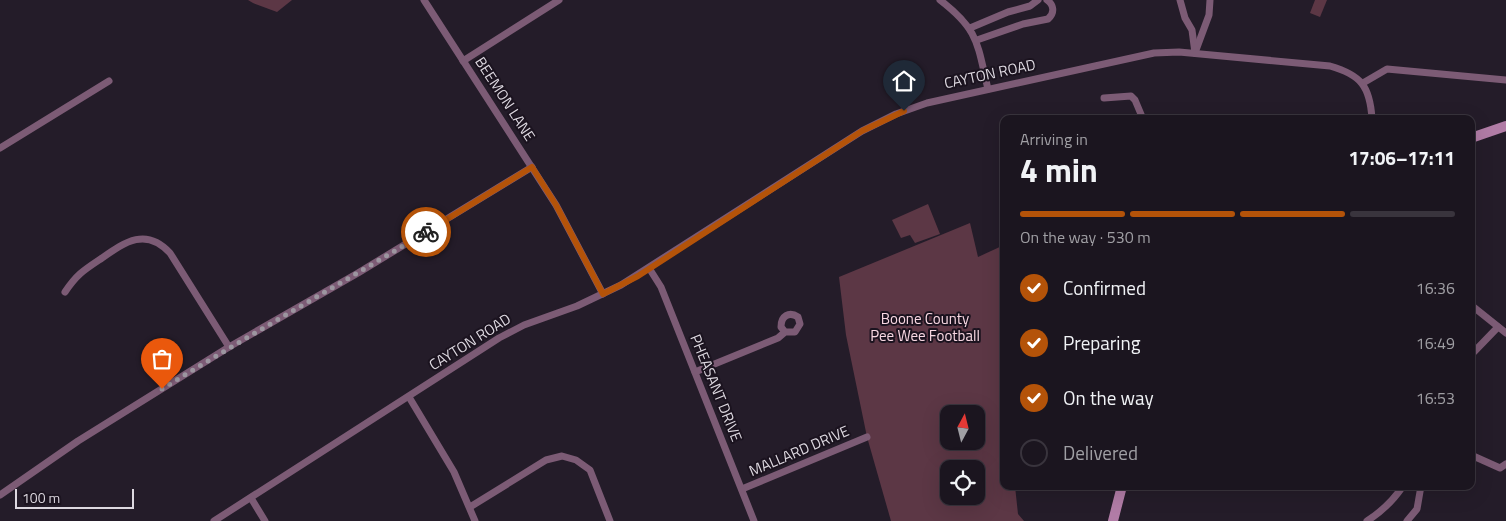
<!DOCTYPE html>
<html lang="en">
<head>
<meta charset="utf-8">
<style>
  :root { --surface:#1b151f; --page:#241e28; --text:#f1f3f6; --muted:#a09fa4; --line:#39343d; --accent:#b45309 }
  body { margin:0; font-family:"Titillium Web",sans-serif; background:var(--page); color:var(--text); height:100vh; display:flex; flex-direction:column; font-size:19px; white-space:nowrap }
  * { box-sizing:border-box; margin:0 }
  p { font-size:16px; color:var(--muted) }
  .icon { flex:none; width:28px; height:28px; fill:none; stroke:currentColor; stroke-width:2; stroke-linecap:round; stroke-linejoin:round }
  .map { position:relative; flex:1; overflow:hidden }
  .sheet { position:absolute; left:1000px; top:115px; width:475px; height:375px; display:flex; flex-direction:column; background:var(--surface); border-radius:10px; box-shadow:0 5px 20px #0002,0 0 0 1px var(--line) }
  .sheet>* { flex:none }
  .needle { width:32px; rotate:7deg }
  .fabs { position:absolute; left:940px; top:405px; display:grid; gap:10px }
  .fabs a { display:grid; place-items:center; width:45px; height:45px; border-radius:10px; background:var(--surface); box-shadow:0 5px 20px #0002,0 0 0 1px var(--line); font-size:25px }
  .scale { position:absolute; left:15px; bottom:12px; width:119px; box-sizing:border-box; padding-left:5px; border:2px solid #ddd8e0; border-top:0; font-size:14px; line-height:18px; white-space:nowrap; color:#ddd8e0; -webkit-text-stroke:4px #1b131f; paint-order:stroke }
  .pin { position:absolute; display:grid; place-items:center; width:42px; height:42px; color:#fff; margin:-51px -21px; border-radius:50% 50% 50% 0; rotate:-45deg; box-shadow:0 0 5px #0007 }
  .pin .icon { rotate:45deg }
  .courier { position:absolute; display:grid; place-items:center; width:50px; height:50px; margin:-25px; border:4px solid #b45309; border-radius:50%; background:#fff; color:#222; box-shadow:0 1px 6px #0007 }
  .overview em { font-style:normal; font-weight:700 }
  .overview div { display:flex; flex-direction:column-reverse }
  .overview { display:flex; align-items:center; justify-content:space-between; height:85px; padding:0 20px }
  h1 { font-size:32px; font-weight:700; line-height:38px }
  .bar { display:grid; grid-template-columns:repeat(4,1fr); gap:8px 5px; align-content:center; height:60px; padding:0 20px }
  .bar i { height:6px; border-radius:4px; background:var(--line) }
  .bar .on { background:var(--accent) }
  .bar p { grid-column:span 4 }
  ol { padding:0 20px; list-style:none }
  li { display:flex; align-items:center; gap:15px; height:55px }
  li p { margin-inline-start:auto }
  li .icon { padding:5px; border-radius:50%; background:var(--accent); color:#fff; stroke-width:4 }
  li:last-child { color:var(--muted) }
  li i { width:28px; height:28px; border:2px solid var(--line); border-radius:50% }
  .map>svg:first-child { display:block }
  .green { fill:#5c3745; fill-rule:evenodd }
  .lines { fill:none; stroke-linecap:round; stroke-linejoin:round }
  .minor { stroke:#7c5b75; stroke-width:7 }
  .secondary { stroke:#b17ca6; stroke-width:10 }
  .done { stroke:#9c96a0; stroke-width:5; stroke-dasharray:0 9 }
  .route { stroke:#b45309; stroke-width:6 }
  .labels { text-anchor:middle; stroke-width:4; stroke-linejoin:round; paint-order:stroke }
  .street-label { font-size:15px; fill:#ddd8e0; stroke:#1b131f }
  .park-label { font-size:15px; fill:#f9d8e3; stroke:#1b131f }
</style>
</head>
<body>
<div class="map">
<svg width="1506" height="521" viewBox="0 0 1506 521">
  <rect width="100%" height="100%" fill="#241c29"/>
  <!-- green -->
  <g class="green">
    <path d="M 248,0 L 292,0 L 277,12 L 253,3 Z"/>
    <path d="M 1315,0 L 1327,0 L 1320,17 L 1310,13 Z"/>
    <path d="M 928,204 L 940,234 L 915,243 L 910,235 L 901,238 L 892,220 Z"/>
    <path d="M 970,223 L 978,257 L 1004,245 L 1004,486 L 1015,486 L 1018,514 L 1024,521 L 891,521 L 867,437 L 846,335 L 839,277 ZM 949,414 L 976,414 L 976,441 L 949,441 ZM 949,469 L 976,469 L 976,496 L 949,496 Z"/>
  </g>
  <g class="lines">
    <!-- minor -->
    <g class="minor">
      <path d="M 424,0 L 556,205 L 603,294"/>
      <path d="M 940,0 C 979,30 977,43 988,89"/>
      <path d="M 1180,0 L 1185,18 L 1192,30 L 1195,53"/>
      <path d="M 970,28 L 1008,12 L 1030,6 L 1038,0"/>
      <path d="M 977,40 L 1023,24 L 1048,19 C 1055,13 1054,5 1047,0"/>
      <path d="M 1196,50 L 1209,15 L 1210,0"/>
      <path d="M 463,61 L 559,0"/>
      <path d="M 1363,83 L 1387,69 L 1506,80"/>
      <path d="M 1104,98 L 1131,96 L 1135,100 L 1143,119"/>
      <path d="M 0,148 L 109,81"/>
      <path d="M 649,268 L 661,287 L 754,521"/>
      <path d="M 65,292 C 77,274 84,270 102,258 C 125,242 146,227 170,253 L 229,347"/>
      <path d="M 1471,305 L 1506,333"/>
      <path d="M 1471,355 L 1498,327"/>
      <path d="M 695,372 L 778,338 L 785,332 L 795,332 L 800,324 L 798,317 C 789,311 781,316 781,327 L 785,332"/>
      <path d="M 409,397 L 454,472 L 475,521"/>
      <path d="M 1471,455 L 1500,468 L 1506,464"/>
      <path d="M 742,489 L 867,437"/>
      <path d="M 0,495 L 78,441 L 229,347 L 358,273 L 532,167"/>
      <path d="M 251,498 L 265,521"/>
      <path d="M 470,507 L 546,460 L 562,456 L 576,460 L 590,470 L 610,521"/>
      <path d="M 214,521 L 499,338 L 524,325 L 577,306 L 621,285 L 862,131 L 896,114 L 927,103 L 1154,53 L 1179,52 L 1330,66 C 1361,75 1370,86 1372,119"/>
      <path d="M 1367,521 C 1381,512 1393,501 1403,486"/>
      <path d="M 1407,521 L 1417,509 L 1421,486"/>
    </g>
    <!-- secondary -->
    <g class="secondary">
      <path d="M 1471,138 L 1506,126"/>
      <path d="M 1113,521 L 1122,486"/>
    </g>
  </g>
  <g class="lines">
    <!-- done -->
    <path class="done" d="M 162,389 C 249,335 339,285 426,232"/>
    <!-- route -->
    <path class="route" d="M 426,232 L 532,167 L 556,205 L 603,294 L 638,276 L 862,131 L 904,111"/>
  </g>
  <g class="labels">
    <!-- street labels -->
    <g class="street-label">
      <text transform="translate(990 74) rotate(-12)" y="5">CAYTON ROAD</text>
      <text transform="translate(505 99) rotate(57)" y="5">BEEMON LANE</text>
      <text transform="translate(470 342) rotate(-32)" y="5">CAYTON ROAD</text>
      <text transform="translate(716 388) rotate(68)" y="5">PHEASANT DRIVE</text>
      <text transform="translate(799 451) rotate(-23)" y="5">MALLARD DRIVE</text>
    </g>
    <!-- park labels -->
    <g class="park-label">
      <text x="925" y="324">Boone County<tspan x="925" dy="17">Pee Wee Football</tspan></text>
    </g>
  </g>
</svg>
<div class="fabs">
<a><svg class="needle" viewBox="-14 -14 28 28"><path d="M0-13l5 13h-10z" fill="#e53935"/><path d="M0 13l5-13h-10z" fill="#a09fa4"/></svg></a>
<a><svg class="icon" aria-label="locate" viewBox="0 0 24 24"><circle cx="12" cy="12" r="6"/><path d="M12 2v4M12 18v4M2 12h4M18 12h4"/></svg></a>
</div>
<div class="scale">100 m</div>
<div class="pin" style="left:162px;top:389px;background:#ea580c"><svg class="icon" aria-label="bag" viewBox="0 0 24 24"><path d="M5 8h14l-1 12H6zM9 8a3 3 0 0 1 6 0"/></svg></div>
<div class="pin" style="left:904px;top:111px;background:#1f2937"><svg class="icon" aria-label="home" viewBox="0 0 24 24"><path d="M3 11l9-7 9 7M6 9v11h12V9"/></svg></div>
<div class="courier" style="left:426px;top:232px"><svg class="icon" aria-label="bike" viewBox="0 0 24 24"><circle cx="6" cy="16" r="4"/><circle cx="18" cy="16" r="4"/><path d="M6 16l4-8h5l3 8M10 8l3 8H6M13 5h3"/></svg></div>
<section class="sheet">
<div class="overview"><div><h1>4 min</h1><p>Arriving in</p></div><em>17:06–17:11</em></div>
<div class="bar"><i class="on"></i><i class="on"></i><i class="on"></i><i></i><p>On the way · 530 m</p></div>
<ol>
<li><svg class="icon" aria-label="check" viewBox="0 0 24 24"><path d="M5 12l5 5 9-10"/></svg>Confirmed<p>16:36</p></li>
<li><svg class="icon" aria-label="check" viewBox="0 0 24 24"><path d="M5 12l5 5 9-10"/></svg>Preparing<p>16:49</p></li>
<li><svg class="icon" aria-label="check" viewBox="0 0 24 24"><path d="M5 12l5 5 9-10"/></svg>On the way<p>16:53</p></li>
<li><i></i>Delivered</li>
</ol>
</section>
</div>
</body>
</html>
